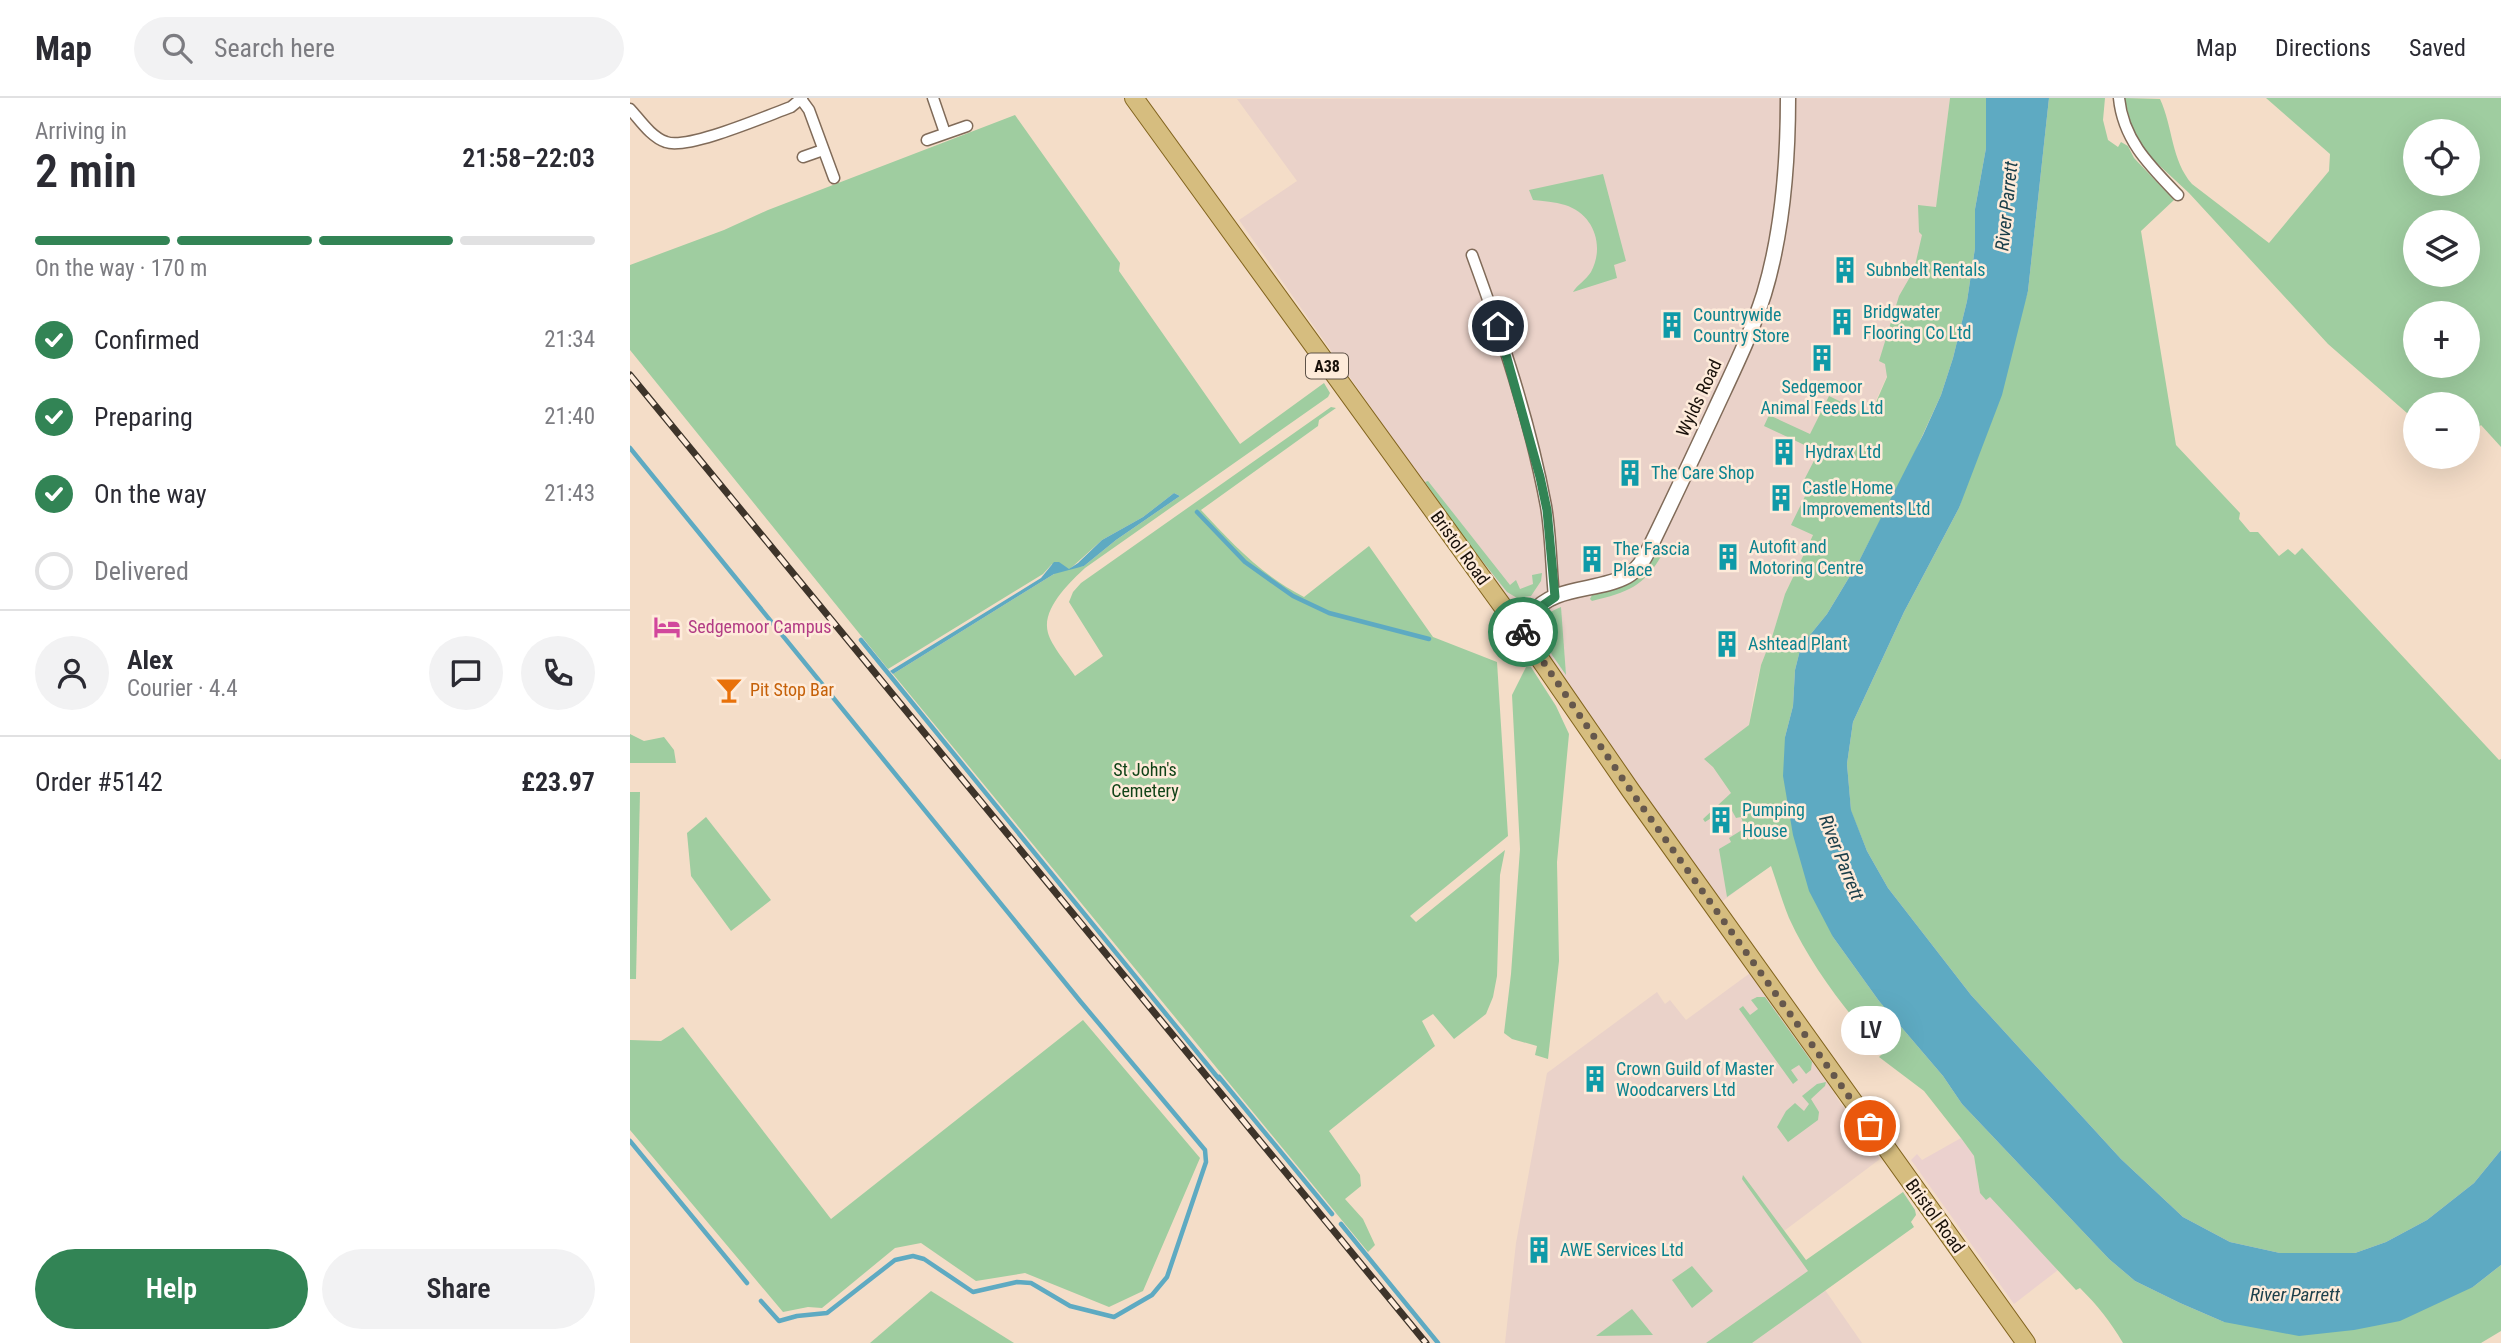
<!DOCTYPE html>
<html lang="en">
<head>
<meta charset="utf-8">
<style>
  :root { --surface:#fff; --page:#f2f2f3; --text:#2b2b33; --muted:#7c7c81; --line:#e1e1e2; --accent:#328455 }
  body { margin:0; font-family:"Roboto Condensed",sans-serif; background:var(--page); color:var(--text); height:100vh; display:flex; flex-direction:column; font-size:26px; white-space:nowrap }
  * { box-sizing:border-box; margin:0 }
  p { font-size:23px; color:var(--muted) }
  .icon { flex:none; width:38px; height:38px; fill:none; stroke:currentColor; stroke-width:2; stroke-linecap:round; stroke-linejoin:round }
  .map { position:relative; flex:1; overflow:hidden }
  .sheet { display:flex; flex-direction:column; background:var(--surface); width:630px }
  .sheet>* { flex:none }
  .tools { position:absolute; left:1773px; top:21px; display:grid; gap:14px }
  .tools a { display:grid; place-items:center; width:77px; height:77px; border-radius:50%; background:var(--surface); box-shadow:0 7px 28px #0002; font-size:35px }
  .pin { position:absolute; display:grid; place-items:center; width:60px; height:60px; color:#fff; margin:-30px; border:4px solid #fff; border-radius:50%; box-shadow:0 2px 7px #0007 }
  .courier { position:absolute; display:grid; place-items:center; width:70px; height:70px; margin:-35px; border:5px solid #328455; border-radius:50%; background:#fff; color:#222; box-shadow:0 2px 9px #0007 }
  .bubble { position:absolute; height:49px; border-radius:24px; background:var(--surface); box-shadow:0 7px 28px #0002; font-size:23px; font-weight:600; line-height:49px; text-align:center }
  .headline em { font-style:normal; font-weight:600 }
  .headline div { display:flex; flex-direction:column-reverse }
  .headline { display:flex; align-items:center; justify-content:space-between; height:119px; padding:0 35px }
  h1 { font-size:46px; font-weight:600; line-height:52px }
  .bar { display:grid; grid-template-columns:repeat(4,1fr); gap:10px 7px; align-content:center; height:84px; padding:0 35px }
  .bar i { height:9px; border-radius:5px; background:var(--line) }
  .bar .current { background:var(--accent) }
  .bar p { grid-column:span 4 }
  .line { display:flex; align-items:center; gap:18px; padding:0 35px; border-top:2px solid var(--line) }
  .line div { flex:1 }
  .round { display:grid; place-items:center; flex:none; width:74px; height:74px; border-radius:37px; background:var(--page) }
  ol { padding:0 35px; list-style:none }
  li { display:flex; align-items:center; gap:21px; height:77px }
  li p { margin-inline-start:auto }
  li .icon { padding:7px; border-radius:50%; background:var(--accent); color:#fff; stroke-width:4 }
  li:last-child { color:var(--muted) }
  li i { width:38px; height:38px; border:4px solid var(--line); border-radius:50% }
  .primary-button { display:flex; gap:14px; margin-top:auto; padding:14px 35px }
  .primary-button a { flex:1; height:80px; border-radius:42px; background:var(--accent); color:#fff; font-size:28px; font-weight:600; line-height:80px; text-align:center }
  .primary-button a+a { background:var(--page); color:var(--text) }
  header { display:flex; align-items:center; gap:42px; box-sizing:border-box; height:98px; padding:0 35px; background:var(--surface); border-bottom:2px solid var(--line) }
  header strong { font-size:33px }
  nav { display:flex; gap:38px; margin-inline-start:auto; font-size:24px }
  .search { width:490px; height:63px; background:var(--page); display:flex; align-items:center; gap:18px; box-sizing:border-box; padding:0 24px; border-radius:38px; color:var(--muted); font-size:26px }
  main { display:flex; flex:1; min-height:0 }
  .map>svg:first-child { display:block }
  .commercial { fill:#ebd1ce }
  .industrial { fill:#ead2c9 }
  .green { fill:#9fcda0; fill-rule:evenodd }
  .water { fill:#5eaac2 }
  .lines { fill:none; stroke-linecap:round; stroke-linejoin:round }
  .stream { stroke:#5eaac2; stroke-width:4.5 }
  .minor-casing { stroke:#806b59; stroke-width:13 }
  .tertiary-casing { stroke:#806b59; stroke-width:17 }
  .primary-casing { stroke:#82641e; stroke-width:20 }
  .minor { stroke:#fff; stroke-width:10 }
  .tertiary { stroke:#fff; stroke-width:14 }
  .primary { stroke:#d6bd7f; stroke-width:18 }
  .rail-casing { stroke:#3e342a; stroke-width:7 }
  .rail { stroke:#feebda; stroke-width:4.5; stroke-dasharray:13; stroke-linecap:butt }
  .done { stroke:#66584c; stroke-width:7; stroke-dasharray:0 12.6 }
  .route { stroke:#328455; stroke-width:9 }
  .labels { text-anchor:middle; stroke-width:5; stroke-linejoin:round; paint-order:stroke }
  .shield { fill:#feebda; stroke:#5e5248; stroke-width:2 }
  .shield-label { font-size:16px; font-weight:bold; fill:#19110a }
  .culture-label { font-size:18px; fill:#0d838f; stroke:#feebda; text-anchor:start }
  .street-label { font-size:18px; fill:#19110a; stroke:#feebda }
  .hotel-label { font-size:18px; fill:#b23c85; stroke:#feebda; text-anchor:start }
  .food-label { font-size:18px; fill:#c56008; stroke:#feebda; text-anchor:start }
  .park-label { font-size:18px; fill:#104317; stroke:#feebda }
  .water-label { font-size:19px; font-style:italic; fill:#1b3f4a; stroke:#feebda }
</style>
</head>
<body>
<header>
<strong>Map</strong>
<div class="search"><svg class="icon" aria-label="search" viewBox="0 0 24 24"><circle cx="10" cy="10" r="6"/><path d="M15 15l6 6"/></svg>Search here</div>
<nav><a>Map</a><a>Directions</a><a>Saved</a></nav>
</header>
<main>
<section class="sheet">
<div class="headline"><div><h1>2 min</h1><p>Arriving in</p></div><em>21:58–22:03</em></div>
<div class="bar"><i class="current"></i><i class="current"></i><i class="current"></i><i></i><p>On the way · 170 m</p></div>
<ol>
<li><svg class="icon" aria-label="check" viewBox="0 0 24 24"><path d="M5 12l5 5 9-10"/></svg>Confirmed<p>21:34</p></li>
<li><svg class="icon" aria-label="check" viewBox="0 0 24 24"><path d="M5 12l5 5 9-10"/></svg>Preparing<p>21:40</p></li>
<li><svg class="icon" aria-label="check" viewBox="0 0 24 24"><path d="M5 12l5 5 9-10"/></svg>On the way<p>21:43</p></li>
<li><i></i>Delivered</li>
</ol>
<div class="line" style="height:126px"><a class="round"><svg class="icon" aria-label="person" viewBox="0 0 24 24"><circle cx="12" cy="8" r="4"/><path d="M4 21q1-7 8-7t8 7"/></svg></a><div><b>Alex</b><p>Courier · 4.4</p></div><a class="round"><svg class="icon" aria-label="chat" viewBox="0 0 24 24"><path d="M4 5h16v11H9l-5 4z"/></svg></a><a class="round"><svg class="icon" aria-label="phone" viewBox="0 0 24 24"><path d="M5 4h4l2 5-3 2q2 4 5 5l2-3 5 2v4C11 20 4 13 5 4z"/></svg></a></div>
<div class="line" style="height:91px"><div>Order #5142</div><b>£23.97</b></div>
<div class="primary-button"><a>Help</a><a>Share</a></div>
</section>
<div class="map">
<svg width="1871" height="1245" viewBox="0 0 1871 1245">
  <rect width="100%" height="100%" fill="#f4ddc8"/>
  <!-- commercial -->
  <path class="commercial" d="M 1331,1040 L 1344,1058 L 1350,1095 L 1360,1098 L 1428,1172 L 1384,1206 L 1281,1062 L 1287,1056 L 1292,1062 Z"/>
  <!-- industrial -->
  <g class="industrial">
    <path d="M 1320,0 L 1306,110 L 1269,251 L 1239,318 L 1155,496 L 1142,539 L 1131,567 L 1124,594 L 1119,627 L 1141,767 L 1090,805 L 609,122 L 667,83 L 607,1 Z"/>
    <path d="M 1127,870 L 1213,989 L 1205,997 L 1250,1061 L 1154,1133 L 1232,1245 L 875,1245 L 886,1145 L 917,975 L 1027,894 L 1035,906 L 1040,902 L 1056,922 Z"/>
  </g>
  <!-- green -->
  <g class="green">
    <path d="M 1320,0 L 1356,0 L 1356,50 L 1345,111 L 1345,150 L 1337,203 L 1323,260 L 1311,297 L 1278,369 L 1229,463 L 1197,516 L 1171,548 L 1165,572 L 1163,608 L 1155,639 L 1203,839 L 1249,903 L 1313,978 L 1332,1006 L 1479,1161 L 1505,1183 L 1550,1205 L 1594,1224 L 1843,1189 L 1871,1167 L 1871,1233 L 1851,1245 L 1493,1245 C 1480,1223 1468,1208 1450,1190 L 1446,1192 L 1360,1099 L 1356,1102 L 1350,1095 L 1344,1058 L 1331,1040 L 1294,993 L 1249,959 L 1253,955 C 1217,914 1182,870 1159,820 C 1152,803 1147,785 1141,768 L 1097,799 L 1089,751 L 1101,744 L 1099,740 L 1115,730 L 1111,719 L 1106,720 L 1101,711 L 1096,714 L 1094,712 L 1075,724 L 1073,721 L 1101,695 L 1083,669 L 1074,661 L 1119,627 L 1131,567 L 1142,539 L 1155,496 L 1183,437 L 1161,427 L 1179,390 L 1172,386 L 1190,351 L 1187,349 L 1185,352 L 1134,328 L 1139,317 L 1180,336 L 1199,298 L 1240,318 L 1257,279 L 1255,266 L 1249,263 L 1269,198 L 1284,172 L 1292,137 L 1289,134 L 1288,107 L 1306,109 Z"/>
    <path d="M 1419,0 L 1475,0 L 1473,22 L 1478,42 L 1488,49 L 1491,44 L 1498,48 L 1504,60 L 1544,102 L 1511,133 L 1546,347 L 1610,415 L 1609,421 L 1620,434 L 1628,434 L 1649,458 L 1658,451 L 1665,457 L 1672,450 L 1869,662 L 1871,661 L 1871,1052 L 1844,1085 L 1797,1122 L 1756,1144 L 1725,1155 L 1650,1155 L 1600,1144 L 1553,1119 L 1491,1061 L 1341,897 L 1258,790 L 1237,753 L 1221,713 L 1217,666 L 1223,624 L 1274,514 L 1329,410 L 1398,193 Z"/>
    <path d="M 1494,0 L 1530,1 C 1543,29 1541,62 1562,86 L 1639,145 L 1699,73 L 1700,56 L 1636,0 L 1871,0 L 1871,349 L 1851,327 L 1838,339 L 1838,306 L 1785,306 L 1785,322 L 1698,246 L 1559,95 L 1517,56 L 1502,29 ZM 1785,33 L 1838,33 L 1838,86 L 1785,86 ZM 1785,124 L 1838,124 L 1838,177 L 1785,177 ZM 1785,215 L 1838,215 L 1838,268 L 1785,268 Z"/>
    <path d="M 385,17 L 490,165 L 489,173 L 610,346 L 694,285 L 700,295 L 698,299 L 455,470 C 440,484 411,511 418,535 C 421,547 438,567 445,578 L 473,558 L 439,504 L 443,494 L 451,485 L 701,309 L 706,310 L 689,322 L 688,328 L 571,412 C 602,445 632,478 674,499 L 739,448 L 803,539 L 867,564 L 878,738 L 780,818 L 786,824 L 875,752 L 870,777 L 867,878 L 863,899 L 856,916 L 824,941 L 803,916 L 792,923 L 805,948 L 699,1033 L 730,1077 L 731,1088 L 715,1101 L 733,1121 L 745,1147 L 738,1154 L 263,576 L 424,476 L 422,466 L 413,476 L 258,571 L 0,252 L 0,167 L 94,132 L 138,112 ZM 544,395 L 550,398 L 486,442 L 454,468 L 441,470 L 472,442 L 513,419 Z"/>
    <path d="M 973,76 L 996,163 L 984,167 L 987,180 L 943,194 C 947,187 956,182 961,174 C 975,148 964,116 935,107 C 925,104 913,103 903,102 L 899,92 Z"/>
    <path d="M 798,383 L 880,487 L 886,482 L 890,491 L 903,486 L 902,477 L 912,475 L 911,483 L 901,498 L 887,500 L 877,494 L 834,440 L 795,384 Z"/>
    <path d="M 1028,455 L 1033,455 C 1014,489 998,494 962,503 L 960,501 L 962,497 L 983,492 L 1004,483 Z"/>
    <path d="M 931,509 L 936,577 L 922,557 L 910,534 C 911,519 918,514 931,509 Z"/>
    <path d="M 896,569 L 901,569 L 926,608 L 939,636 L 927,764 L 929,863 L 918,961 L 905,957 L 907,948 L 882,941 L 874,935 L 881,876 L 890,751 L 882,597 Z"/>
    <path d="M 0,636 L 14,643 L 34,639 L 44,652 L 46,665 L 0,665 Z"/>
    <path d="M 0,694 L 10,694 L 6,881 L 0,881 Z"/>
    <path d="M 76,719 L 141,802 L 101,833 L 61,778 L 57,735 Z"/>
    <path d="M 1127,899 L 1135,899 L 1182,964 L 1181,972 L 1176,976 L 1169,967 L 1161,972 L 1168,982 L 1163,986 L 1109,911 L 1113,908 L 1120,917 L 1128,911 L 1121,902 Z"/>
    <path d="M 453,922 L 570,1060 L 513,1193 L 479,1209 L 395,1175 L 346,1183 L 291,1145 L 265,1150 L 192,1210 L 178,1209 L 153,1214 L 0,1032 L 0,942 L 31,943 L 53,929 L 201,1121 Z"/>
    <path d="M 1196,984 L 1195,988 L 1181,1001 L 1189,1014 L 1188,1022 L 1158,1044 L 1147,1029 L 1156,1013 L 1165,1005 L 1174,1013 L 1179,1006 L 1172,998 L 1187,986 Z"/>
    <path d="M 1113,1077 L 1176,1162 L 1273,1094 L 1285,1112 L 1286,1117 L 1281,1124 L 1284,1129 L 1122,1245 L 1076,1245 L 1178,1173 L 1112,1081 Z"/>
    <path d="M 1062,1168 L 1083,1193 L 1062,1210 L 1042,1182 Z"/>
    <path d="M 301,1193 L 384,1245 L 240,1245 Z"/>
    <path d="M 1002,1211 L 1023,1237 L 966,1238 Z"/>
  </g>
  <!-- water -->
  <g class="water">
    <path d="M 1356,0 L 1419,0 L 1398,193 L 1372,297 L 1329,410 L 1274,514 L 1223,624 L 1217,666 L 1221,712 L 1237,753 L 1258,790 L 1341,897 L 1491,1061 L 1553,1119 L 1600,1144 L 1650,1155 L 1725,1155 L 1756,1144 L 1797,1122 L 1844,1085 L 1871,1052 L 1871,1167 L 1843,1189 L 1770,1223 L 1724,1232 L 1669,1238 L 1594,1224 L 1550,1205 L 1505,1183 L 1479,1161 L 1332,1006 L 1313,978 L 1249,903 L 1203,839 L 1179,793 L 1163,737 L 1153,678 L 1155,639 L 1163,608 L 1165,572 L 1171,548 L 1197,516 L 1229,463 L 1293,337 L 1311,297 L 1323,260 L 1337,203 L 1345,150 L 1345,111 L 1356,50 Z"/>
    <path d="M 544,395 L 550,398 L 486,442 L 454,468 L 424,476 L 263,576 L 260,573 L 411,480 L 424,464 L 429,464 L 439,471 L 448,465 L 472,442 L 513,419 Z"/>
  </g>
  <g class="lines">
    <!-- stream -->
    <g class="stream">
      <path d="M 0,350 L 450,903 L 575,1052 L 576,1064 L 537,1179 L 522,1197 L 484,1219 L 440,1208 L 401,1185 L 387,1184 L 343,1194 L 294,1161 L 283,1158 L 265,1162 L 197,1215 L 167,1218 L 149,1223 L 131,1203"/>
      <path d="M 567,414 L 615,464 L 663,498 L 699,515 L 799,541"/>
      <path d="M 231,542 L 589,981"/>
      <path d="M 589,979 L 702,1116"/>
      <path d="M 0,1043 L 117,1185"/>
      <path d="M 711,1126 L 808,1245"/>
    </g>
    <defs>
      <g id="minor">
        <path d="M 303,0 L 315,35"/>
        <path d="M 1489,0 C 1493,42 1520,68 1548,97"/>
        <path d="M 171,1 L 179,12 L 204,80"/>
        <path d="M 0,11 C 10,22 21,39 36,44 C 58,52 136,18 161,9 L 172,0"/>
        <path d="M 297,42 L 337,28"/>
        <path d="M 173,59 L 193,52"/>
        <path d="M 842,157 C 872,239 900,322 916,408 C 921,438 921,469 924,499"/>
      </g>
      <path id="tertiary" d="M 892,535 C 895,529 898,521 902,516 C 923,487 968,494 997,478 C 1008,472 1015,460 1020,449 C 1042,404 1063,359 1084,314 C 1102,275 1121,237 1134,196 C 1153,133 1158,65 1158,0"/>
      <path id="primary" d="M 504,0 L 892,535 L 1001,693 L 1396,1245"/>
    </defs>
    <!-- minor casing -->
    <use href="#minor" class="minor-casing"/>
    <!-- tertiary casing -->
    <use href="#tertiary" class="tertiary-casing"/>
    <!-- primary casing -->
    <use href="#primary" class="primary-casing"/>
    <!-- minor -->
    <use href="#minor" class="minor"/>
    <!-- tertiary -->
    <use href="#tertiary" class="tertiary"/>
    <!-- primary -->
    <use href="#primary" class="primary"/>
    <defs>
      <path id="rail" d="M 0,277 L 796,1245"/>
    </defs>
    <!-- rail casing -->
    <use href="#rail" class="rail-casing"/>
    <!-- rail -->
    <use href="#rail" class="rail"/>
  </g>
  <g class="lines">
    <!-- done -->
    <path class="done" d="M 893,534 L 1001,693 L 1240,1028"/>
    <!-- route -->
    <path class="route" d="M 868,228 L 910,379 L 917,412 L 925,499 L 902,515 L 893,534"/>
  </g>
  <!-- icons -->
  <defs>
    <symbol id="building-bare" viewBox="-9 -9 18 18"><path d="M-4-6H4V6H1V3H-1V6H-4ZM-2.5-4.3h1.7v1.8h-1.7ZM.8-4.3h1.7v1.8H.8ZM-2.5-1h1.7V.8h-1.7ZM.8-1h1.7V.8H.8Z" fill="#0f9aa8" stroke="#feebda" stroke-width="2.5" paint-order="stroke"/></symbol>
    <symbol id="hotel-bare" viewBox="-9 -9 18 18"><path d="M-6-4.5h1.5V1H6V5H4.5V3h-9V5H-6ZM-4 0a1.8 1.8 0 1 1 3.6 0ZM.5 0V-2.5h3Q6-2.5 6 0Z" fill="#d1479c" stroke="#feebda" stroke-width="2.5" paint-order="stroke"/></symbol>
    <symbol id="bar-bare" viewBox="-9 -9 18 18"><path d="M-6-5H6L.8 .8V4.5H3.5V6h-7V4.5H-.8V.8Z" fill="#e8710a" stroke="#feebda" stroke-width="2.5" paint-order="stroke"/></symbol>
  </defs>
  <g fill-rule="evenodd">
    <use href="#building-bare" x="1196" y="153" width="38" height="38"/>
    <use href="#building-bare" x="1193" y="205" width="38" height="38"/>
    <use href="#building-bare" x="1023" y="208" width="38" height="38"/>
    <use href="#building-bare" x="1173" y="241" width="38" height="38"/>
    <use href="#building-bare" x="1135" y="335" width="38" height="38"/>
    <use href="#building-bare" x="981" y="356" width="38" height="38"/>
    <use href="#building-bare" x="1132" y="381" width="38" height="38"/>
    <use href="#building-bare" x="1079" y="440" width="38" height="38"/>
    <use href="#building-bare" x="943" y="442" width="38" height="38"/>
    <use href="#hotel-bare" x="18" y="510" width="38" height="38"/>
    <use href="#building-bare" x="1078" y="527" width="38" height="38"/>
    <use href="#bar-bare" x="80" y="573" width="38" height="38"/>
    <use href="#building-bare" x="1072" y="703" width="38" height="38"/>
    <use href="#building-bare" x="946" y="962" width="38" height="38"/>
    <use href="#building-bare" x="890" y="1133" width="38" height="38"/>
  </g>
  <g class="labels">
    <!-- shield labels -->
    <rect class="shield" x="676" y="255.5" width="42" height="25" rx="5"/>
    <g class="shield-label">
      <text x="697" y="274">A38</text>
    </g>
    <!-- culture labels -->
    <g class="culture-label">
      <text x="1236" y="178">Subnbelt Rentals</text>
      <text x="1233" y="220">Bridgwater<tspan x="1233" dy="21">Flooring Co Ltd</tspan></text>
      <text x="1063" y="223">Countrywide<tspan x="1063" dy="21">Country Store</tspan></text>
      <text x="1192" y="295" text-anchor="middle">Sedgemoor<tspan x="1192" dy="21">Animal Feeds Ltd</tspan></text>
      <text x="1175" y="360">Hydrax Ltd</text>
      <text x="1021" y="381">The Care Shop</text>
      <text x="1172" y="396">Castle Home<tspan x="1172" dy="21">Improvements Ltd</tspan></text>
      <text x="1119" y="455">Autofit and<tspan x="1119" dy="21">Motoring Centre</tspan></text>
      <text x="983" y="457">The Fascia<tspan x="983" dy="21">Place</tspan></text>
      <text x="1118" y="552">Ashtead Plant</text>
      <text x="1112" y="718">Pumping<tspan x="1112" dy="21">House</tspan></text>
      <text x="986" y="977">Crown Guild of Master<tspan x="986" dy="21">Woodcarvers Ltd</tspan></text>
      <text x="930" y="1158">AWE Services Ltd</text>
    </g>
    <!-- street labels -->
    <g class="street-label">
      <text transform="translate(1069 300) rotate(-65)" y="6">Wylds Road</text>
      <text transform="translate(830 450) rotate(54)" y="6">Bristol Road</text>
      <text transform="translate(1305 1118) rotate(54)" y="6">Bristol Road</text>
    </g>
    <!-- hotel labels -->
    <g class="hotel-label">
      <text x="58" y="535">Sedgemoor Campus</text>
    </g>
    <!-- food labels -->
    <g class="food-label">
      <text x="120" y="598">Pit Stop Bar</text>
    </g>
    <!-- park labels -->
    <g class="park-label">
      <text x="515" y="678">St John's<tspan x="515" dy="21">Cemetery</tspan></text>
    </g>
    <!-- water labels -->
    <g class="water-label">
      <text transform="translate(1376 108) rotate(-84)" y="7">River Parrett</text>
      <text transform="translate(1212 759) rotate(68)" y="7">River Parrett</text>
      <text x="1665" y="1203">River Parrett</text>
    </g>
  </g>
</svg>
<div class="tools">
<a><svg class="icon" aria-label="locate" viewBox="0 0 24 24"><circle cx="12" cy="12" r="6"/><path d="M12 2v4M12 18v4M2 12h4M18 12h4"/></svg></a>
<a><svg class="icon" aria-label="layers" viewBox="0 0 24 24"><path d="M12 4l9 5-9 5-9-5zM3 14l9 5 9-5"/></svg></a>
<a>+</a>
<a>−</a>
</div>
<div class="pin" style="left:1240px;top:1028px;background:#ea580c"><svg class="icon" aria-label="bag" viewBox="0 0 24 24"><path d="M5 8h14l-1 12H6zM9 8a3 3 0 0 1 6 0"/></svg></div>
<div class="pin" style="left:868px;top:228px;background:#1f2937"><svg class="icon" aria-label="home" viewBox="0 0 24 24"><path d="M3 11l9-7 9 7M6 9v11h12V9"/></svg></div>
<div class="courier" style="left:893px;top:534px"><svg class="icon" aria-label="bike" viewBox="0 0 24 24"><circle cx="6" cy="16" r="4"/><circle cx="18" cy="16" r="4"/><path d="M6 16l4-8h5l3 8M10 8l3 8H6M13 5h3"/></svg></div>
<div class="bubble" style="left:1211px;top:908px;width:60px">LV</div>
</div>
</main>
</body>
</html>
